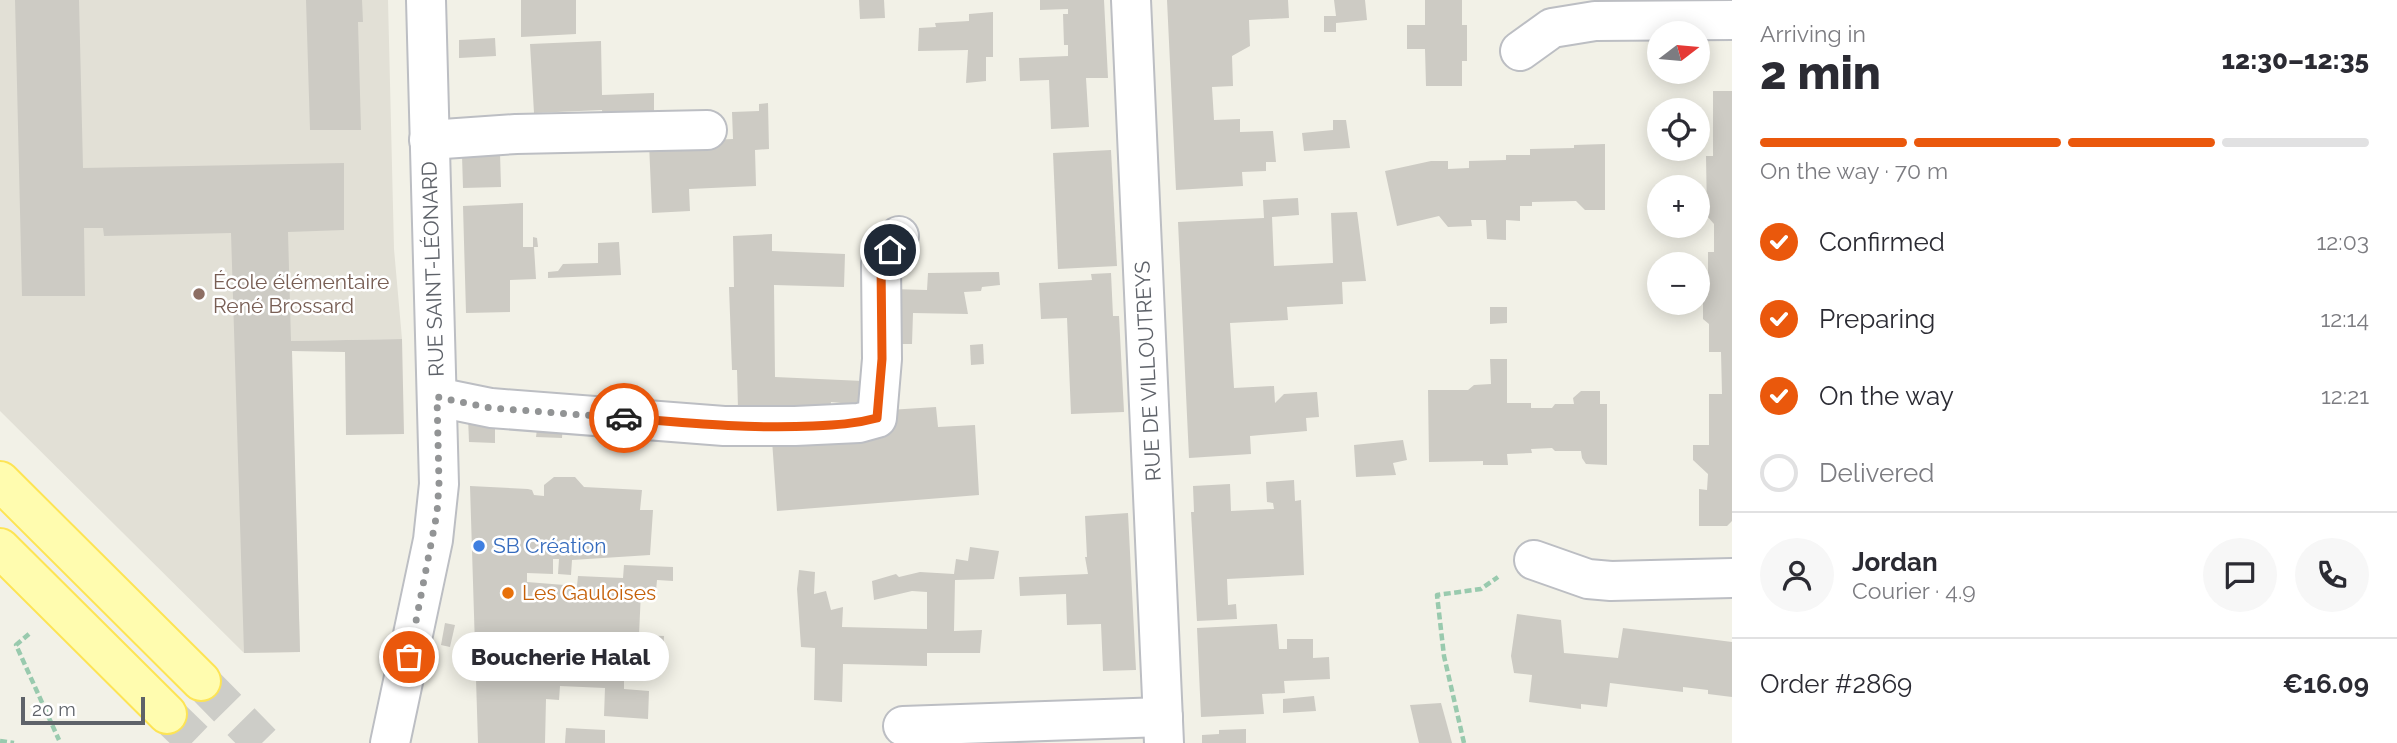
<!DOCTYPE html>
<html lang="en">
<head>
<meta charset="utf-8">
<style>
  :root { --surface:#fff; --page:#f7f7f7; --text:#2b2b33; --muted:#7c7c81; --line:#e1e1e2; --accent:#ea580c }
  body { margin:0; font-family:Raleway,sans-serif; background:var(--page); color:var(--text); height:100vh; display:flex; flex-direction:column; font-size:26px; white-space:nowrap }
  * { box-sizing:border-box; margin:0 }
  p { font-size:23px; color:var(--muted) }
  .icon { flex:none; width:38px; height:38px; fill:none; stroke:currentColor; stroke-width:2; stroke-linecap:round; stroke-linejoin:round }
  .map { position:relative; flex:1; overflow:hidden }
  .sheet { display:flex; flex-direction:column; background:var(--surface); width:665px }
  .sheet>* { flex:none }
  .needle { width:46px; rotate:74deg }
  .buttons { position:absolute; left:1647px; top:21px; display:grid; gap:14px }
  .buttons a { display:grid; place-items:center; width:63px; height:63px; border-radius:50%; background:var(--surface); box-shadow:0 4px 18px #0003; font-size:35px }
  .scale { position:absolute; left:21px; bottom:18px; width:124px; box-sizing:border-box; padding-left:7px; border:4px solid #5e6269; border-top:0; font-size:19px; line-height:24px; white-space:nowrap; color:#5e6269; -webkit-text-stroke:5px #fff; paint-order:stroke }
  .pin { position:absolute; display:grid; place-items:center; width:60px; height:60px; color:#fff; margin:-30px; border:4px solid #fff; border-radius:50%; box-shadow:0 2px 7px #0007 }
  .courier { position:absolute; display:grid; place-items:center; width:70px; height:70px; margin:-35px; border:5px solid #ea580c; border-radius:50%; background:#fff; color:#222; box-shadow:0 2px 9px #0007 }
  .bubble { position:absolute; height:49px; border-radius:24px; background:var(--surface); box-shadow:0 4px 18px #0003; font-size:23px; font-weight:800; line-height:49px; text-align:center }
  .head em { font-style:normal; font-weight:800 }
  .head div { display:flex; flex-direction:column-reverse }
  .head { display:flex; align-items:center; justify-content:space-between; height:119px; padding:0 28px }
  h1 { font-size:46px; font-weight:800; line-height:52px }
  .bar { display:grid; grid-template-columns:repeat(4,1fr); gap:10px 7px; align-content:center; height:84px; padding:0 28px }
  .bar i { height:9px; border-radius:5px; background:var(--line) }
  .bar .current { background:var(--accent) }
  .bar p { grid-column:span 4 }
  .line { display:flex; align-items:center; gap:18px; padding:0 28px; border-top:2px solid var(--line) }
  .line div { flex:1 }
  .round { display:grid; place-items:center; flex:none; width:74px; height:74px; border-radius:37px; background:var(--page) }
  ol { padding:0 28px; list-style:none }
  li { display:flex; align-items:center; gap:21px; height:77px }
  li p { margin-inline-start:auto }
  li .icon { padding:7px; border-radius:50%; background:var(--accent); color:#fff; stroke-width:4 }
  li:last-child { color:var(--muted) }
  li i { width:38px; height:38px; border:4px solid var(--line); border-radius:50% }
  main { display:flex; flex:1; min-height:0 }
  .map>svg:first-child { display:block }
  .education { fill:#e2e0d6 }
  .building { fill:#cdcbc4 }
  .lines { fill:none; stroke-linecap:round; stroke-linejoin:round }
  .major-tunnel { stroke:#cdcdc8; stroke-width:38; stroke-dasharray:38 19; stroke-linecap:butt }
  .highway-tunnel { stroke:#cdcdc8; stroke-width:38; stroke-dasharray:38 19; stroke-linecap:butt }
  .minor-casing { stroke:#bcbec3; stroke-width:42 }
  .major-casing { stroke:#fde455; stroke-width:42 }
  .path { stroke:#99caae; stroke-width:4.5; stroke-dasharray:7 3.5; stroke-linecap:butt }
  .minor { stroke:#fff; stroke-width:38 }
  .major { stroke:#fffcaf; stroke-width:38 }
  .done { stroke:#929495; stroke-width:7; stroke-dasharray:0 12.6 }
  .route { stroke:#ea580c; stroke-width:9 }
  .education-dot { fill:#8d6e63; stroke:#fff; stroke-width:2.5 }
  .shop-dot { fill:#3f7fe0; stroke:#fff; stroke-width:2.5 }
  .food-dot { fill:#e8710a; stroke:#fff; stroke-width:2.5 }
  .labels { text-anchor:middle; stroke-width:5; stroke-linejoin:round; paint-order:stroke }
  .street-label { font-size:21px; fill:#5e6269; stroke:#fff }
  .education-label { font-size:21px; fill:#785e54; stroke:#fff; text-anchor:start }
  .shop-label { font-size:21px; fill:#366cbe; stroke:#fff; text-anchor:start }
  .food-label { font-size:21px; fill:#c56008; stroke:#fff; text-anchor:start }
</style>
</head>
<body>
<main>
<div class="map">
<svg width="1732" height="743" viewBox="0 0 1732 743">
  <rect width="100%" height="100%" fill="#f2f1e7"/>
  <!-- education -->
  <path class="education" d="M 0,0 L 388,0 L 394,249 L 402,339 L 291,341 L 300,652 L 244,653 L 0,411 Z"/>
  <!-- building -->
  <g class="building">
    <path d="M 15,0 L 79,0 L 83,168 L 344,163 L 344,230 L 288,232 L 291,341 L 402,339 L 404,434 L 346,435 L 345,352 L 292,351 L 300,652 L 244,653 L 231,233 L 104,236 L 103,228 L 84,228 L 85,296 L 22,296 Z"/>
    <path d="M 306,0 L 362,0 L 363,22 L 358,22 L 361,130 L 310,130 Z"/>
    <path d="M 521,0 L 576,0 L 576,34 L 521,37 Z"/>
    <path d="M 859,0 L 884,0 L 885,18 L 860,19 Z"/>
    <path d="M 1040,0 L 1104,0 L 1108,78 L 1086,78 L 1089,127 L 1051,129 L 1049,80 L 1020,81 L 1019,58 L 1068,56 L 1068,45 L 1064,45 L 1063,14 L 1068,14 L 1068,9 L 1040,10 Z"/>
    <path d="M 1167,0 L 1288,0 L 1289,18 L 1249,20 L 1250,46 L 1232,56 L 1233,86 L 1212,87 L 1214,120 L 1240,119 L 1240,132 L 1273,131 L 1276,162 L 1266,162 L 1266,171 L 1242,172 L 1243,186 L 1176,190 Z"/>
    <path d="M 1334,0 L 1365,0 L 1367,20 L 1336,23 L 1336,32 L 1324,32 L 1324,16 L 1336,16 Z"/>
    <path d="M 1425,0 L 1462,0 L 1462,25 L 1467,25 L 1467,61 L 1462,61 L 1462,86 L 1426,86 L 1425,49 L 1407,49 L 1407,25 L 1425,25 Z"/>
    <path d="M 993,12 L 993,57 L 986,57 L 986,81 L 966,83 L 968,50 L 918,51 L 919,28 L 936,27 L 935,23 L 969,21 L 969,14 Z"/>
    <path d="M 495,38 L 496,56 L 459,58 L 459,40 Z"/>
    <path d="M 601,41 L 602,95 L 654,93 L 654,116 L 603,118 L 602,110 L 534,113 L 530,44 Z"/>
    <path d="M 1713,91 L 1732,91 L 1732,521 L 1727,526 L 1699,526 L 1699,489 L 1707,490 L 1708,474 L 1693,460 L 1693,445 L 1709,445 L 1709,394 L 1722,394 L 1721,352 L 1709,352 L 1709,324 L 1703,319 L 1703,287 L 1708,281 L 1708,252 L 1714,252 L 1714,224 L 1707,216 L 1706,156 L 1713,156 Z"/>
    <path d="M 768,103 L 769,149 L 755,150 L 756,186 L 689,189 L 690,211 L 652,213 L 649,143 L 733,139 L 732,112 L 759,111 L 759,104 Z"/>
    <path d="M 1333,120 L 1346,120 L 1350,148 L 1304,151 L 1302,133 L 1333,130 Z"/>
    <path d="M 1605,144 L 1605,210 L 1585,210 L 1576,201 L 1532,202 L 1532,206 L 1520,206 L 1520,221 L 1506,220 L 1506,240 L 1487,239 L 1486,220 L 1471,220 L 1472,226 L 1448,227 L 1439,216 L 1397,226 L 1385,171 L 1431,161 L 1448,161 L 1448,169 L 1469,168 L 1469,161 L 1506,160 L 1506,155 L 1530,155 L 1530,149 L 1574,148 L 1574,145 Z"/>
    <path d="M 1111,150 L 1117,266 L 1058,269 L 1053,153 Z"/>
    <path d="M 500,153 L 501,187 L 463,188 L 462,155 Z"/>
    <path d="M 1298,198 L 1299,215 L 1272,217 L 1274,266 L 1333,263 L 1331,213 L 1357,212 L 1366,281 L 1342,282 L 1343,304 L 1287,307 L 1288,320 L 1230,323 L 1234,388 L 1274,386 L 1275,403 L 1284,394 L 1317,392 L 1319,417 L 1306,418 L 1307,431 L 1250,436 L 1251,454 L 1189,458 L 1178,222 L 1264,218 L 1263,200 Z"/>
    <path d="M 523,203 L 523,247 L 533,247 L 533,237 L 537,238 L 538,247 L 534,247 L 536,279 L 510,280 L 510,312 L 466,313 L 463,206 Z"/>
    <path d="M 772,234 L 772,251 L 845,254 L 844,287 L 774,285 L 775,377 L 863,381 L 863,408 L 841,407 L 841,403 L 831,402 L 830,414 L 738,409 L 737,370 L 732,370 L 729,287 L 734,287 L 733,236 Z"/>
    <path d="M 619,242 L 621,275 L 548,278 L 548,272 L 558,271 L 563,264 L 598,263 L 598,243 Z"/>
    <path d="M 999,272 L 1000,285 L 982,287 L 981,291 L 964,292 L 968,314 L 913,313 L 912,344 L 890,344 L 891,289 L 927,290 L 928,273 Z"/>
    <path d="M 1111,273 L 1113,316 L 1119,316 L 1124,412 L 1071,414 L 1067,318 L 1041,319 L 1039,283 L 1092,280 L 1091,274 Z"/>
    <path d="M 1490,307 L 1507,307 L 1507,323 L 1490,324 Z"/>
    <path d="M 983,344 L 984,364 L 971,365 L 970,345 Z"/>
    <path d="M 1490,359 L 1507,359 L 1507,403 L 1531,403 L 1531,408 L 1552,408 L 1555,404 L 1574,404 L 1573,398 L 1581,391 L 1600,391 L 1600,404 L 1607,404 L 1607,465 L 1586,464 L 1582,458 L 1581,451 L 1555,451 L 1552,448 L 1531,449 L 1532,453 L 1507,454 L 1508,465 L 1483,465 L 1483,461 L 1429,462 L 1428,390 L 1468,390 L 1474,385 L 1491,384 Z"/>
    <path d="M 936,407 L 938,427 L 975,425 L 979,495 L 777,511 L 772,440 L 889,410 Z"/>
    <path d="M 468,417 L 495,418 L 495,443 L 469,442 Z"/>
    <path d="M 538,420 L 563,421 L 562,438 L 536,437 Z"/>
    <path d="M 1403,440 L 1407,460 L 1393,463 L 1396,475 L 1356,477 L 1354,445 Z"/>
    <path d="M 554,477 L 575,477 L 584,487 L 642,490 L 640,510 L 653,510 L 650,555 L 572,560 L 571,575 L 558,574 L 559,559 L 553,559 L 553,574 L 527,573 L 527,582 L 577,586 L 578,576 L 623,578 L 624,565 L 673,567 L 673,581 L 657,580 L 656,591 L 641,591 L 639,635 L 664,636 L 663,655 L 514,648 L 514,643 L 499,642 L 499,659 L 624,666 L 624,689 L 649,691 L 648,719 L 604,716 L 605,688 L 560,686 L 559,700 L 546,699 L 545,743 L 478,743 L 470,486 L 528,489 L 532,490 L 534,495 L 544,496 L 544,485 Z"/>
    <path d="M 1294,480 L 1295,501 L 1301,500 L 1304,575 L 1227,579 L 1228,605 L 1236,604 L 1237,619 L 1197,621 L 1191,512 L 1194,512 L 1193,486 L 1230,484 L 1231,511 L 1274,509 L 1273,503 L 1267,502 L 1266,482 Z"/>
    <path d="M 1128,513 L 1136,670 L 1103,671 L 1101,624 L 1067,625 L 1066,594 L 1020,596 L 1019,577 L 1088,574 L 1085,557 L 1087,557 L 1085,516 Z"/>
    <path d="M 970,547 L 999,551 L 994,579 L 955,580 L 954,631 L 982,630 L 980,653 L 927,653 L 927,666 L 843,664 L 842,702 L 814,700 L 815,648 L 801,647 L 797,589 L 799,570 L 815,572 L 814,594 L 826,591 L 831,610 L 843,607 L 842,627 L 927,629 L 927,592 L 912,591 L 874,600 L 872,581 L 896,574 L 899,577 L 920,572 L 954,574 L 956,559 L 968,561 Z"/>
    <path d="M 1517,614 L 1561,620 L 1564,653 L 1618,658 L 1623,628 L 1732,642 L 1732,697 L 1708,694 L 1708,690 L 1683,687 L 1683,692 L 1610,683 L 1607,707 L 1581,704 L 1581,709 L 1529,702 L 1532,675 L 1514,673 L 1511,656 Z"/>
    <path d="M 445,623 L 455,625 L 450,647 L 441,645 Z"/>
    <path d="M 1277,624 L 1279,649 L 1287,649 L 1287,639 L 1313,639 L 1313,658 L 1329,657 L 1330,679 L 1284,681 L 1285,693 L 1262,694 L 1264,714 L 1201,717 L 1197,628 Z"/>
    <path d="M 1314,696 L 1316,711 L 1283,713 L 1283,699 Z"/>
    <path d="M 1441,703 L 1452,743 L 1419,743 L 1410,705 Z"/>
    <path d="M 566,728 L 605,730 L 605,743 L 565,743 Z"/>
    <path d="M 1246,729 L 1246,743 L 1202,743 L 1202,735 L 1219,734 L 1219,730 Z"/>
  </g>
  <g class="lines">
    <!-- major-tunnel -->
    <path class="major-tunnel" d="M 201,681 L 262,743"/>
    <!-- highway-tunnel -->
    <path class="highway-tunnel" d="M 167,714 L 197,743"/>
    <defs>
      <g id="minor">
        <path d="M 1131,0 L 1164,743"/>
        <path d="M 1520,51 L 1552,28 L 1595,21 L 1732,20"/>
        <path d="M 429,140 L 516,134 L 707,130"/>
        <path d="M 437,397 L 491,408 L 724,426 L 795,426 L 859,423 L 877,418 L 882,359 L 881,263 L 899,236"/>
        <path d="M 1534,560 L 1588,579 L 1611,581 L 1732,578"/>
        <path d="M 903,726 L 1163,717"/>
        <path d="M 390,743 L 433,540 L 439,484 L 426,0"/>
      </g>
      <g id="major">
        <path d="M 0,481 L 201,681"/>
        <path d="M 0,548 L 167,714"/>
      </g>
    </defs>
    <!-- minor casing -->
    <use href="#minor" class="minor-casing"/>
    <!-- major casing -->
    <use href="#major" class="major-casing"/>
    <!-- path -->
    <g class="path">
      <path d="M 29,634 L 16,645 L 59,740"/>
      <path d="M 0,741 L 14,743"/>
      <path d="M 1464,743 L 1444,656 L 1437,595 L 1481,589 L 1498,577"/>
    </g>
    <!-- minor -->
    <use href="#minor" class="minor"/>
    <!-- major -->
    <use href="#major" class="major"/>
  </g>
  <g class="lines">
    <!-- done -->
    <path class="done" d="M 409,657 L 437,513 L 439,484 L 437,397 L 491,408 L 624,418"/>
    <!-- route -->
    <path class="route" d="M 624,418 C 687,423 749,429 813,426 C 835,425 855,424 877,418 L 882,359 L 881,263 L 890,250"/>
  </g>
  <!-- markers -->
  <circle class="education-dot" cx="199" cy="294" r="7"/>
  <circle class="shop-dot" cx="479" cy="546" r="7"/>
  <circle class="food-dot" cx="508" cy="593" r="7"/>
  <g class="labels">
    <!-- street labels -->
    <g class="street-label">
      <text transform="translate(433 269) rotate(-92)" y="7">RUE SAINT-LÉONARD</text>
      <text transform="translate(1148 371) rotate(-93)" y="7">RUE DE VILLOUTREYS</text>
    </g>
    <!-- education labels -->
    <g class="education-label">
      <text x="213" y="289">École élémentaire<tspan x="213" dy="24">René Brossard</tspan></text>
    </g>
    <!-- shop labels -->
    <g class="shop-label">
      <text x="493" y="553">SB Création</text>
    </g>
    <!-- food labels -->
    <g class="food-label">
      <text x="522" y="600">Les Gauloises</text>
    </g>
  </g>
</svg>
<div class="buttons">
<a><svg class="needle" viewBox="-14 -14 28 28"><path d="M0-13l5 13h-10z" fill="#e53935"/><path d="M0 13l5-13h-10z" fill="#7c7c81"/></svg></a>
<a><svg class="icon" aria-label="locate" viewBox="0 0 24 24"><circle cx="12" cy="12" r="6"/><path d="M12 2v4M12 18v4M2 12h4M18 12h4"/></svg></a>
<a>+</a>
<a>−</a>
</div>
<div class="scale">20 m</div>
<div class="pin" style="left:409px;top:657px;background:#ea580c"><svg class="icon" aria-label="bag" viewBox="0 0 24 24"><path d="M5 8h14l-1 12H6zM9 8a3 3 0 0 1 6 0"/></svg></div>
<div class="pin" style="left:890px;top:250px;background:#1f2937"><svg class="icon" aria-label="home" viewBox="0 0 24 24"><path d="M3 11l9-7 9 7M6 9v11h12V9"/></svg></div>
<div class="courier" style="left:624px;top:418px"><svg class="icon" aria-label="car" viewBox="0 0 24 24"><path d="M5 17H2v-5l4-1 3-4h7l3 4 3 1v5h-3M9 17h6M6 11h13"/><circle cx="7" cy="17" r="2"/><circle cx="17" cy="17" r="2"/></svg></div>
<div class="bubble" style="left:452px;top:632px;width:217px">Boucherie Halal</div>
</div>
<section class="sheet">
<div class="head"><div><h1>2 min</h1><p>Arriving in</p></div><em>12:30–12:35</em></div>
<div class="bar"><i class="current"></i><i class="current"></i><i class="current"></i><i></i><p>On the way · 70 m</p></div>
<ol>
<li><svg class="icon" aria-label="check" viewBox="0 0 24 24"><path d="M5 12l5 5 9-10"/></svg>Confirmed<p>12:03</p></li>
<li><svg class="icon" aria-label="check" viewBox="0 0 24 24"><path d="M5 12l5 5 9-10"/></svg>Preparing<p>12:14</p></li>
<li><svg class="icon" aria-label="check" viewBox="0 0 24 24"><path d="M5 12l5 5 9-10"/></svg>On the way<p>12:21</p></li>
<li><i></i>Delivered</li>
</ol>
<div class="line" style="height:126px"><a class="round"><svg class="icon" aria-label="person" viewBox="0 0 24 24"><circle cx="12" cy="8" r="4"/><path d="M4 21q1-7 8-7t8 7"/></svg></a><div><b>Jordan</b><p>Courier · 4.9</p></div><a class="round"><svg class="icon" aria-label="chat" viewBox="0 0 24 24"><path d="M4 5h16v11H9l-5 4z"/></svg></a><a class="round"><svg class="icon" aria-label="phone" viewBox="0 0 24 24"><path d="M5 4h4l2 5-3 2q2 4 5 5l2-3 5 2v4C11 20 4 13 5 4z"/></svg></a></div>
<div class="line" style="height:91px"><div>Order #2869</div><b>€16.09</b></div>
</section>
</main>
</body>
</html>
